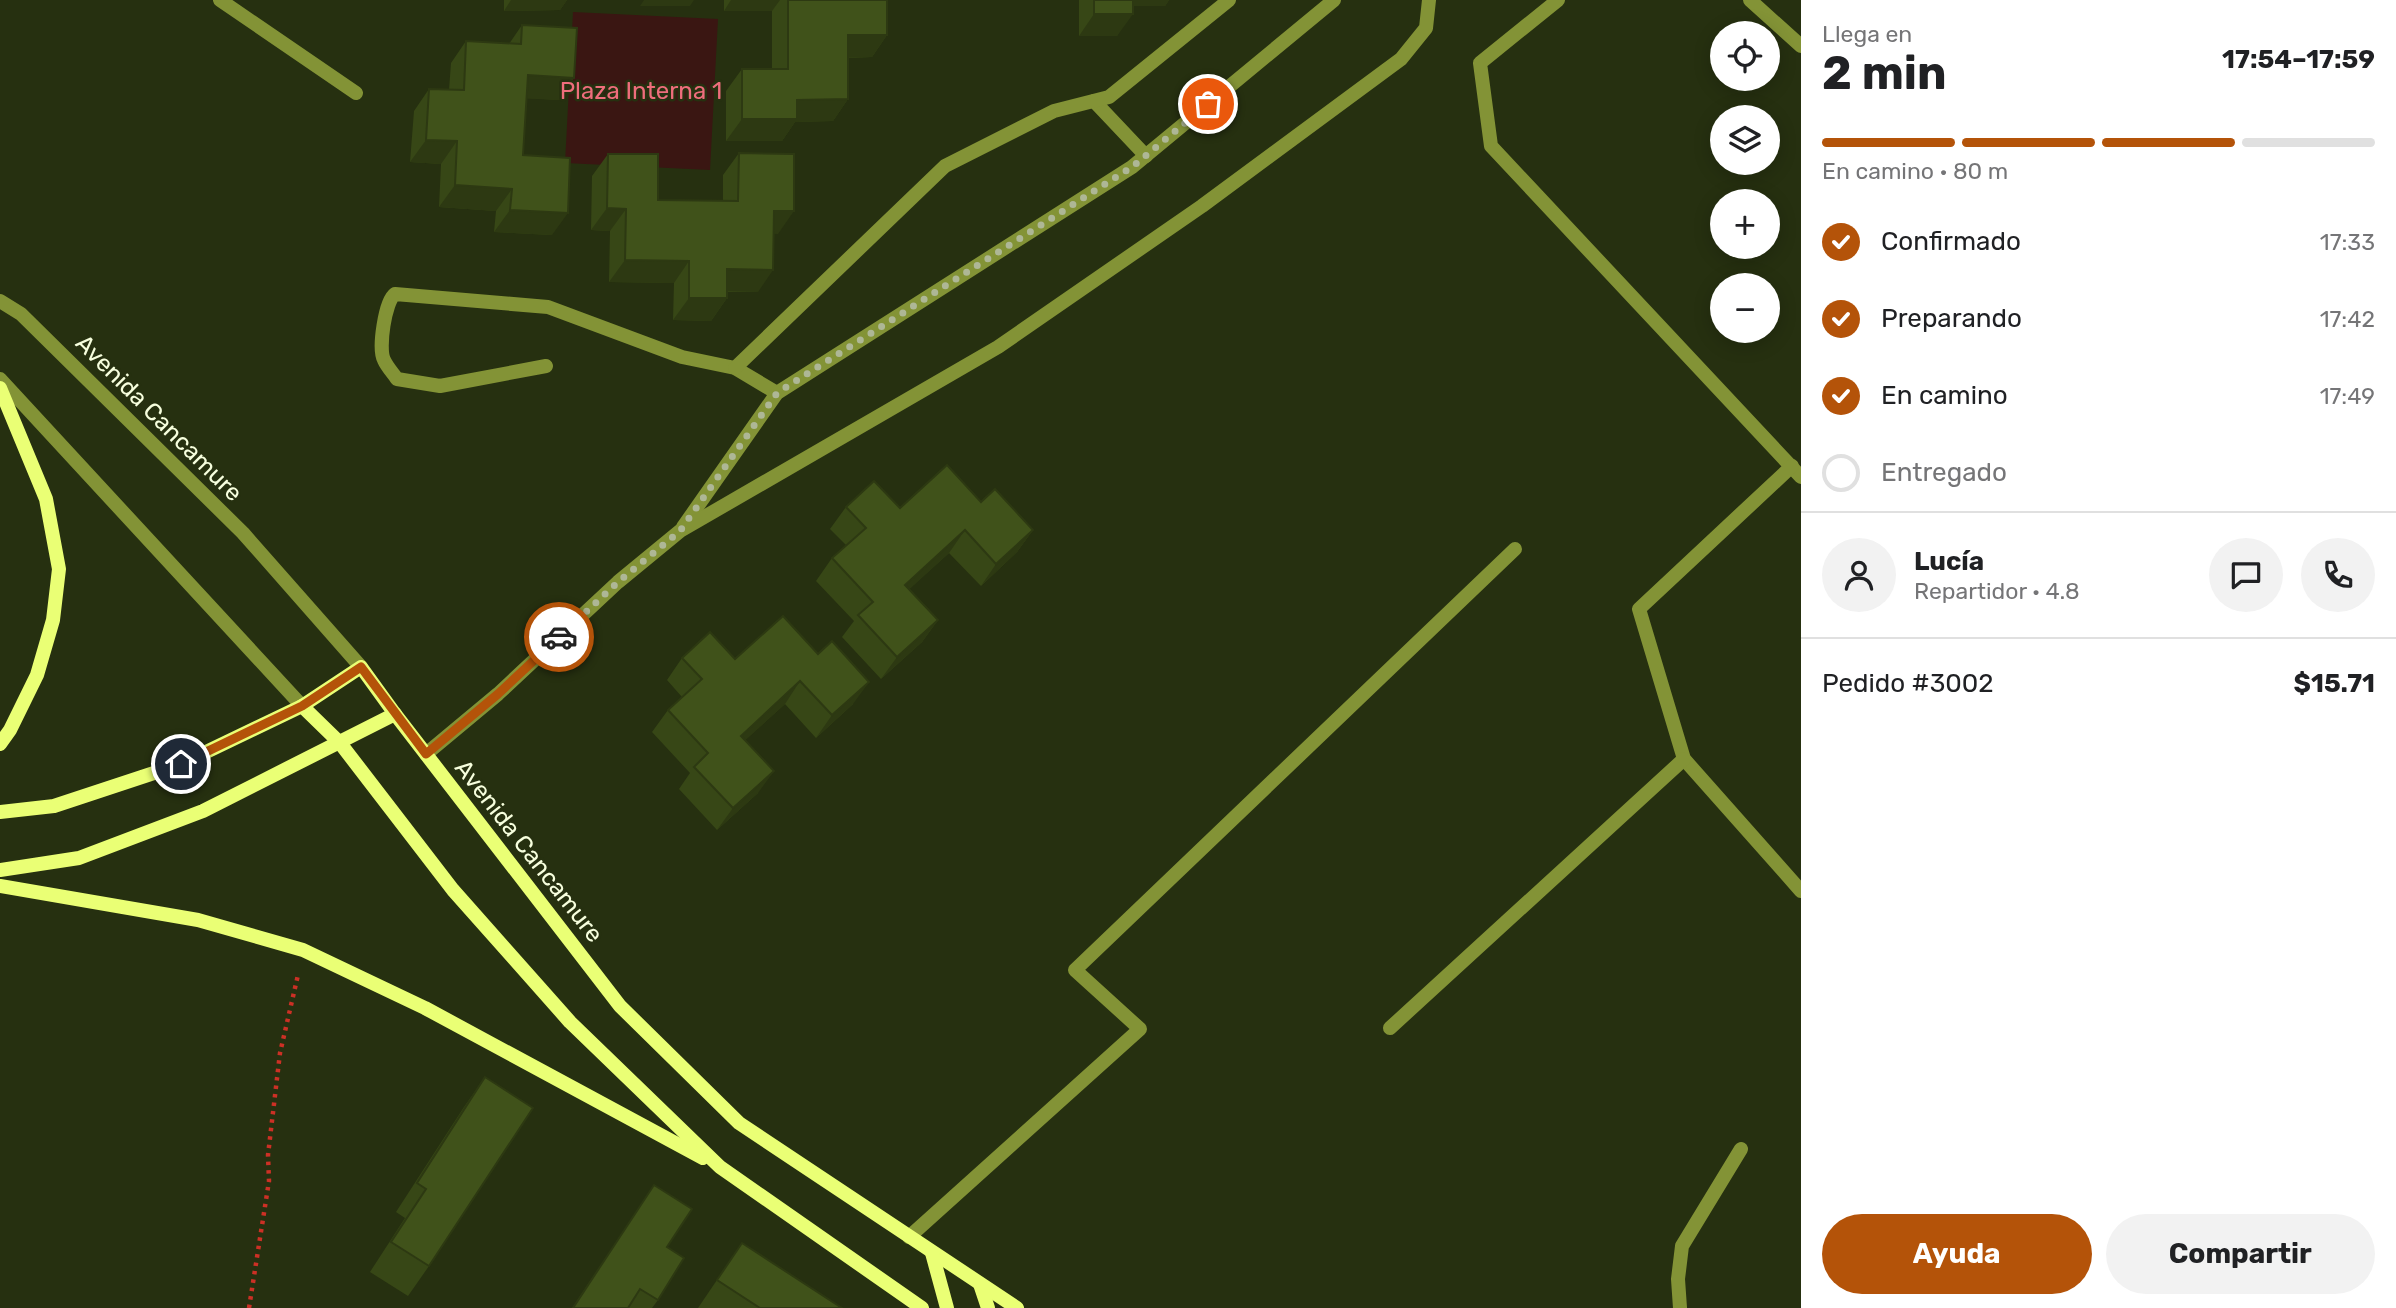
<!DOCTYPE html>
<html lang="es">
<head>
<meta charset="utf-8">
<style>
  :root { --surface:#fff; --page:#f2f2f2; --text:#202124; --muted:#757577; --line:#e0e0e0; --accent:#b45309 }
  body { margin:0; font-family:Rubik,sans-serif; background:var(--page); color:var(--text); height:100vh; display:flex; flex-direction:column; font-size:26px; white-space:nowrap }
  * { box-sizing:border-box; margin:0 }
  p { font-size:23px; color:var(--muted) }
  .icon { flex:none; width:38px; height:38px; fill:none; stroke:currentColor; stroke-width:2; stroke-linecap:round; stroke-linejoin:round }
  .map { position:relative; flex:1; overflow:hidden }
  .side { display:flex; flex-direction:column; background:var(--surface); width:595px }
  .side>* { flex:none }
  .fabs { position:absolute; left:1710px; top:21px; display:grid; gap:14px }
  .fabs a { display:grid; place-items:center; width:70px; height:70px; border-radius:50%; background:var(--surface); box-shadow:0 4px 18px #0003; font-size:35px }
  .pin { position:absolute; display:grid; place-items:center; width:60px; height:60px; color:#fff; margin:-30px; border:4px solid #fff; border-radius:50%; box-shadow:0 2px 7px #0007 }
  .courier { position:absolute; display:grid; place-items:center; width:70px; height:70px; margin:-35px; border:5px solid #b45309; border-radius:50%; background:#fff; color:#222; box-shadow:0 2px 9px #0007 }
  .summary em { font-style:normal; font-weight:700 }
  .summary div { display:flex; flex-direction:column-reverse }
  .summary { display:flex; align-items:center; justify-content:space-between; height:119px; padding:0 21px }
  h1 { font-size:46px; font-weight:700; line-height:52px }
  .bar { display:grid; grid-template-columns:repeat(4,1fr); gap:10px 7px; align-content:center; height:84px; padding:0 21px }
  .bar i { height:9px; border-radius:5px; background:var(--line) }
  .bar .selected { background:var(--accent) }
  .bar p { grid-column:span 4 }
  .line { display:flex; align-items:center; gap:18px; padding:0 21px; border-top:2px solid var(--line) }
  .line div { flex:1 }
  .round { display:grid; place-items:center; flex:none; width:74px; height:74px; border-radius:37px; background:var(--page) }
  ol { padding:0 21px; list-style:none }
  li { display:flex; align-items:center; gap:21px; height:77px }
  li p { margin-inline-start:auto }
  li .icon { padding:7px; border-radius:50%; background:var(--accent); color:#fff; stroke-width:4 }
  li:last-child { color:var(--muted) }
  li i { width:38px; height:38px; border:4px solid var(--line); border-radius:50% }
  .action { display:flex; gap:14px; margin-top:auto; padding:14px 21px }
  .action a { flex:1; height:80px; border-radius:42px; background:var(--accent); color:#fff; font-size:28px; font-weight:700; line-height:80px; text-align:center }
  .action a+a { background:var(--page); color:var(--text) }
  main { display:flex; flex:1; min-height:0 }
  .map>svg:first-child { display:block }
  .green { fill:#3a1612 }
  .lines { fill:none; stroke-linecap:round; stroke-linejoin:round }
  .path { stroke:#cc3025; stroke-width:4.5; stroke-dasharray:3.5 5; stroke-linecap:butt }
  .lane { stroke:#839336; stroke-width:14 }
  .street { stroke:#839336; stroke-width:14 }
  .secondary { stroke:#eaff75; stroke-width:14 }
  .wall { fill:#374716 }
  .shaded-wall { fill:#2d3912 }
  .building { fill:#40521a; stroke:#2d3912; stroke-width:2 }
  .done { stroke:#aeb796; stroke-width:7; stroke-dasharray:0 12.6 }
  .route { stroke:#b45309; stroke-width:9 }
  .labels { text-anchor:middle; stroke-width:5; stroke-linejoin:round; paint-order:stroke }
  .park-label { font-size:24px; fill:#ee6d7c; stroke:#263010 }
  .street-label { font-size:24px; fill:#f7ffde; stroke:#263010 }
</style>
</head>
<body>
<main>
<div class="map">
<svg width="1801" height="1308" viewBox="0 0 1801 1308">
  <rect width="100%" height="100%" fill="#263010"/>
  <!-- green -->
  <path class="green" d="M 573,12 L 718,19 L 710,170 L 565,163 Z"/>
  <g class="lines">
    <!-- path -->
    <path class="path" d="M 249,1308 L 269,1181 L 268,1155 L 280,1053 L 298,975"/>
    <!-- lane -->
    <g class="lane">
      <path d="M 1094,101 L 1146,156"/>
      <path d="M 546,366 L 440,386 L 397,379 C 393,373 387,367 384,360 C 378,349 385,301 395,294 L 548,307 L 682,357 L 735,368 L 777,393"/>
      <path d="M 735,368 L 945,166 L 1054,111 L 1109,97 L 1229,0"/>
      <path d="M 683,527 L 777,393 L 1132,167 L 1334,0"/>
      <path d="M 426,754 L 498,694 L 618,582 L 680,531 L 998,347 L 1202,206 L 1401,59 L 1426,28 L 1429,0"/>
    </g>
    <!-- street -->
    <g class="street">
      <path d="M 220,0 L 356,93"/>
      <path d="M 1558,0 L 1480,63 L 1491,146 L 1801,477"/>
      <path d="M 1750,0 L 1801,46"/>
      <path d="M 0,301 L 21,314 L 243,533 L 361,667"/>
      <path d="M 0,379 L 302,706"/>
      <path d="M 1792,466 L 1639,609 L 1684,759 L 1801,891"/>
      <path d="M 1390,1028 L 1684,759"/>
      <path d="M 909,1237 L 1140,1029 L 1075,970 L 1515,549"/>
      <path d="M 1680,1308 L 1678,1279 L 1682,1246 L 1741,1149"/>
    </g>
    <!-- secondary -->
    <g class="secondary">
      <path d="M 0,388 L 46,499 L 59,569 L 53,620 L 37,675 L 10,730 L 0,744"/>
      <path d="M 302,706 L 340,743 L 453,890 L 570,1022 L 720,1167 L 922,1308"/>
      <path d="M 0,812 L 54,806 L 181,764 L 302,706 L 361,667 L 395,714 L 620,1006 L 739,1123 L 1017,1308"/>
      <path d="M 0,870 L 79,858 L 203,811 L 395,714"/>
      <path d="M 0,886 L 198,920 L 303,950 L 425,1008 L 703,1158"/>
      <path d="M 932,1253 L 947,1308"/>
      <path d="M 980,1284 L 988,1308"/>
    </g>
  </g>
  <!-- wall -->
  <g class="wall">
    <path d="M 504,0 L 567,0 L 560,10 L 504,11 Z"/>
    <path d="M 724,0 L 887,0 L 887,35 L 872,57 L 848,58 L 848,99 L 833,121 L 795,122 L 782,141 L 726,141 L 726,91 L 742,69 L 772,69 L 772,11 L 724,11 Z"/>
    <path d="M 1079,0 L 1169,0 L 1165,6 L 1133,6 L 1117,36 L 1079,36 Z"/>
    <path d="M 522,25 L 574,78 L 559,100 L 527,98 L 523,155 L 552,235 L 494,232 L 496,211 L 439,207 L 441,164 L 410,162 L 414,111 L 429,89 L 449,90 L 451,63 L 466,41 L 509,44 Z"/>
    <path d="M 739,153 L 778,234 L 774,233 L 758,292 L 727,292 L 727,298 L 711,321 L 673,320 L 674,283 L 609,282 L 610,231 L 591,230 L 592,176 L 608,154 L 658,200 L 723,201 L 723,175 Z"/>
    <path d="M 981,502 L 1033,530 L 1017,552 L 981,586 L 949,553 L 909,589 L 938,620 L 922,642 L 881,679 L 842,637 L 854,621 L 816,581 L 832,558 L 846,545 L 830,529 L 846,507 L 900,508 Z"/>
    <path d="M 783,616 L 853,704 L 816,738 L 785,704 L 745,740 L 758,793 L 717,830 L 679,789 L 690,773 L 652,732 L 668,710 L 682,697 L 667,680 L 682,658 L 735,659 Z"/>
    <path d="M 485,1077 L 429,1266 L 408,1296 L 370,1272 L 405,1218 L 396,1212 L 464,1107 Z"/>
    <path d="M 654,1185 L 667,1247 L 658,1300 L 652,1308 L 572,1308 Z"/>
    <path d="M 742,1243 L 842,1308 L 698,1308 Z"/>
  </g>
  <!-- shaded-wall -->
  <g class="shaded-wall">
    <path d="M 511,0 L 567,0 L 560,10 L 504,11 Z"/>
    <path d="M 644,0 L 694,0 L 690,6 L 640,6 Z"/>
    <path d="M 731,0 L 780,0 L 772,11 L 724,11 Z"/>
    <path d="M 1122,0 L 1169,0 L 1165,6 L 1118,6 Z"/>
    <path d="M 1094,14 L 1133,14 L 1117,36 L 1079,36 Z"/>
    <path d="M 848,35 L 887,35 L 872,57 L 833,58 Z"/>
    <path d="M 528,75 L 574,78 L 559,100 L 513,98 Z"/>
    <path d="M 848,99 L 833,121 L 795,122 L 782,141 L 726,141 L 742,119 L 797,100 Z"/>
    <path d="M 426,140 L 457,141 L 441,164 L 410,162 Z"/>
    <path d="M 455,185 L 512,189 L 496,211 L 439,207 Z"/>
    <path d="M 607,208 L 626,209 L 610,231 L 591,230 Z"/>
    <path d="M 510,210 L 568,213 L 552,235 L 494,232 Z"/>
    <path d="M 774,211 L 794,211 L 778,234 L 759,233 Z"/>
    <path d="M 625,260 L 689,261 L 674,283 L 609,282 Z"/>
    <path d="M 727,269 L 773,270 L 758,292 L 712,291 Z"/>
    <path d="M 689,298 L 727,298 L 711,321 L 673,320 Z"/>
    <path d="M 965,530 L 949,553 L 890,607 L 905,585 Z"/>
    <path d="M 1033,530 L 1017,552 L 981,586 L 996,564 Z"/>
    <path d="M 938,620 L 922,642 L 881,679 L 897,657 Z"/>
    <path d="M 800,681 L 785,704 L 726,758 L 741,736 Z"/>
    <path d="M 869,682 L 853,704 L 816,738 L 832,715 Z"/>
    <path d="M 774,771 L 758,793 L 717,830 L 733,808 Z"/>
  </g>
  <!-- building -->
  <g class="building">
    <path d="M 788,0 L 887,0 L 887,35 L 848,35 L 848,99 L 797,100 L 797,119 L 742,119 L 742,69 L 788,69 Z"/>
    <rect x="1094" y="0" width="39" height="14"/>
    <path d="M 522,25 L 577,28 L 574,78 L 528,75 L 523,155 L 570,158 L 568,213 L 510,210 L 512,189 L 455,185 L 457,141 L 426,140 L 429,89 L 464,90 L 466,41 L 521,44 Z"/>
    <path d="M 739,153 L 794,154 L 794,211 L 774,211 L 773,270 L 727,269 L 727,298 L 689,298 L 689,261 L 625,260 L 626,209 L 607,208 L 608,154 L 658,154 L 658,200 L 738,201 Z"/>
    <path d="M 947,465 L 981,502 L 995,489 L 1033,530 L 996,564 L 965,530 L 905,585 L 938,620 L 897,657 L 858,615 L 873,602 L 832,558 L 866,528 L 846,507 L 874,481 L 900,508 Z"/>
    <path d="M 783,616 L 818,654 L 832,641 L 869,682 L 832,715 L 800,681 L 741,736 L 774,771 L 733,808 L 694,767 L 708,753 L 668,710 L 702,679 L 682,658 L 710,632 L 735,659 Z"/>
    <path d="M 485,1077 L 533,1108 L 429,1266 L 391,1242 L 426,1189 L 417,1183 Z"/>
    <path d="M 654,1185 L 692,1209 L 667,1247 L 684,1258 L 658,1300 L 640,1289 L 628,1308 L 573,1308 Z"/>
    <path d="M 742,1243 L 842,1308 L 760,1308 L 717,1280 Z"/>
  </g>
  <g class="lines">
    <!-- done -->
    <path class="done" d="M 559,637 L 618,582 L 680,531 L 777,393 L 1132,167 L 1208,104"/>
    <!-- route -->
    <path class="route" d="M 181,764 L 302,706 L 361,667 L 426,754 L 498,694 L 559,637"/>
  </g>
  <g class="labels">
    <!-- park labels -->
    <g class="park-label">
      <text x="641" y="99">Plaza Interna 1</text>
    </g>
    <!-- street labels -->
    <g class="street-label">
      <text transform="translate(159 418) rotate(45)" y="8">Avenida Cancamure</text>
      <text transform="translate(529 851) rotate(52)" y="8">Avenida Cancamure</text>
    </g>
  </g>
</svg>
<div class="fabs">
<a><svg class="icon" aria-label="locate" viewBox="0 0 24 24"><circle cx="12" cy="12" r="6"/><path d="M12 2v4M12 18v4M2 12h4M18 12h4"/></svg></a>
<a><svg class="icon" aria-label="layers" viewBox="0 0 24 24"><path d="M12 4l9 5-9 5-9-5zM3 14l9 5 9-5"/></svg></a>
<a>+</a>
<a>−</a>
</div>
<div class="pin" style="left:1208px;top:104px;background:#ea580c"><svg class="icon" aria-label="bag" viewBox="0 0 24 24"><path d="M5 8h14l-1 12H6zM9 8a3 3 0 0 1 6 0"/></svg></div>
<div class="pin" style="left:181px;top:764px;background:#1f2937"><svg class="icon" aria-label="home" viewBox="0 0 24 24"><path d="M3 11l9-7 9 7M6 9v11h12V9"/></svg></div>
<div class="courier" style="left:559px;top:637px"><svg class="icon" aria-label="car" viewBox="0 0 24 24"><path d="M5 17H2v-5l4-1 3-4h7l3 4 3 1v5h-3M9 17h6M6 11h13"/><circle cx="7" cy="17" r="2"/><circle cx="17" cy="17" r="2"/></svg></div>
</div>
<section class="side">
<div class="summary"><div><h1>2 min</h1><p>Llega en</p></div><em>17:54–17:59</em></div>
<div class="bar"><i class="selected"></i><i class="selected"></i><i class="selected"></i><i></i><p>En camino · 80 m</p></div>
<ol>
<li><svg class="icon" aria-label="check" viewBox="0 0 24 24"><path d="M5 12l5 5 9-10"/></svg>Confirmado<p>17:33</p></li>
<li><svg class="icon" aria-label="check" viewBox="0 0 24 24"><path d="M5 12l5 5 9-10"/></svg>Preparando<p>17:42</p></li>
<li><svg class="icon" aria-label="check" viewBox="0 0 24 24"><path d="M5 12l5 5 9-10"/></svg>En camino<p>17:49</p></li>
<li><i></i>Entregado</li>
</ol>
<div class="line" style="height:126px"><a class="round"><svg class="icon" aria-label="person" viewBox="0 0 24 24"><circle cx="12" cy="8" r="4"/><path d="M4 21q1-7 8-7t8 7"/></svg></a><div><b>Lucía</b><p>Repartidor · 4.8</p></div><a class="round"><svg class="icon" aria-label="chat" viewBox="0 0 24 24"><path d="M4 5h16v11H9l-5 4z"/></svg></a><a class="round"><svg class="icon" aria-label="phone" viewBox="0 0 24 24"><path d="M5 4h4l2 5-3 2q2 4 5 5l2-3 5 2v4C11 20 4 13 5 4z"/></svg></a></div>
<div class="line" style="height:91px"><div>Pedido #3002</div><b>$15.71</b></div>
<div class="action"><a>Ayuda</a><a>Compartir</a></div>
</section>
</main>
</body>
</html>
